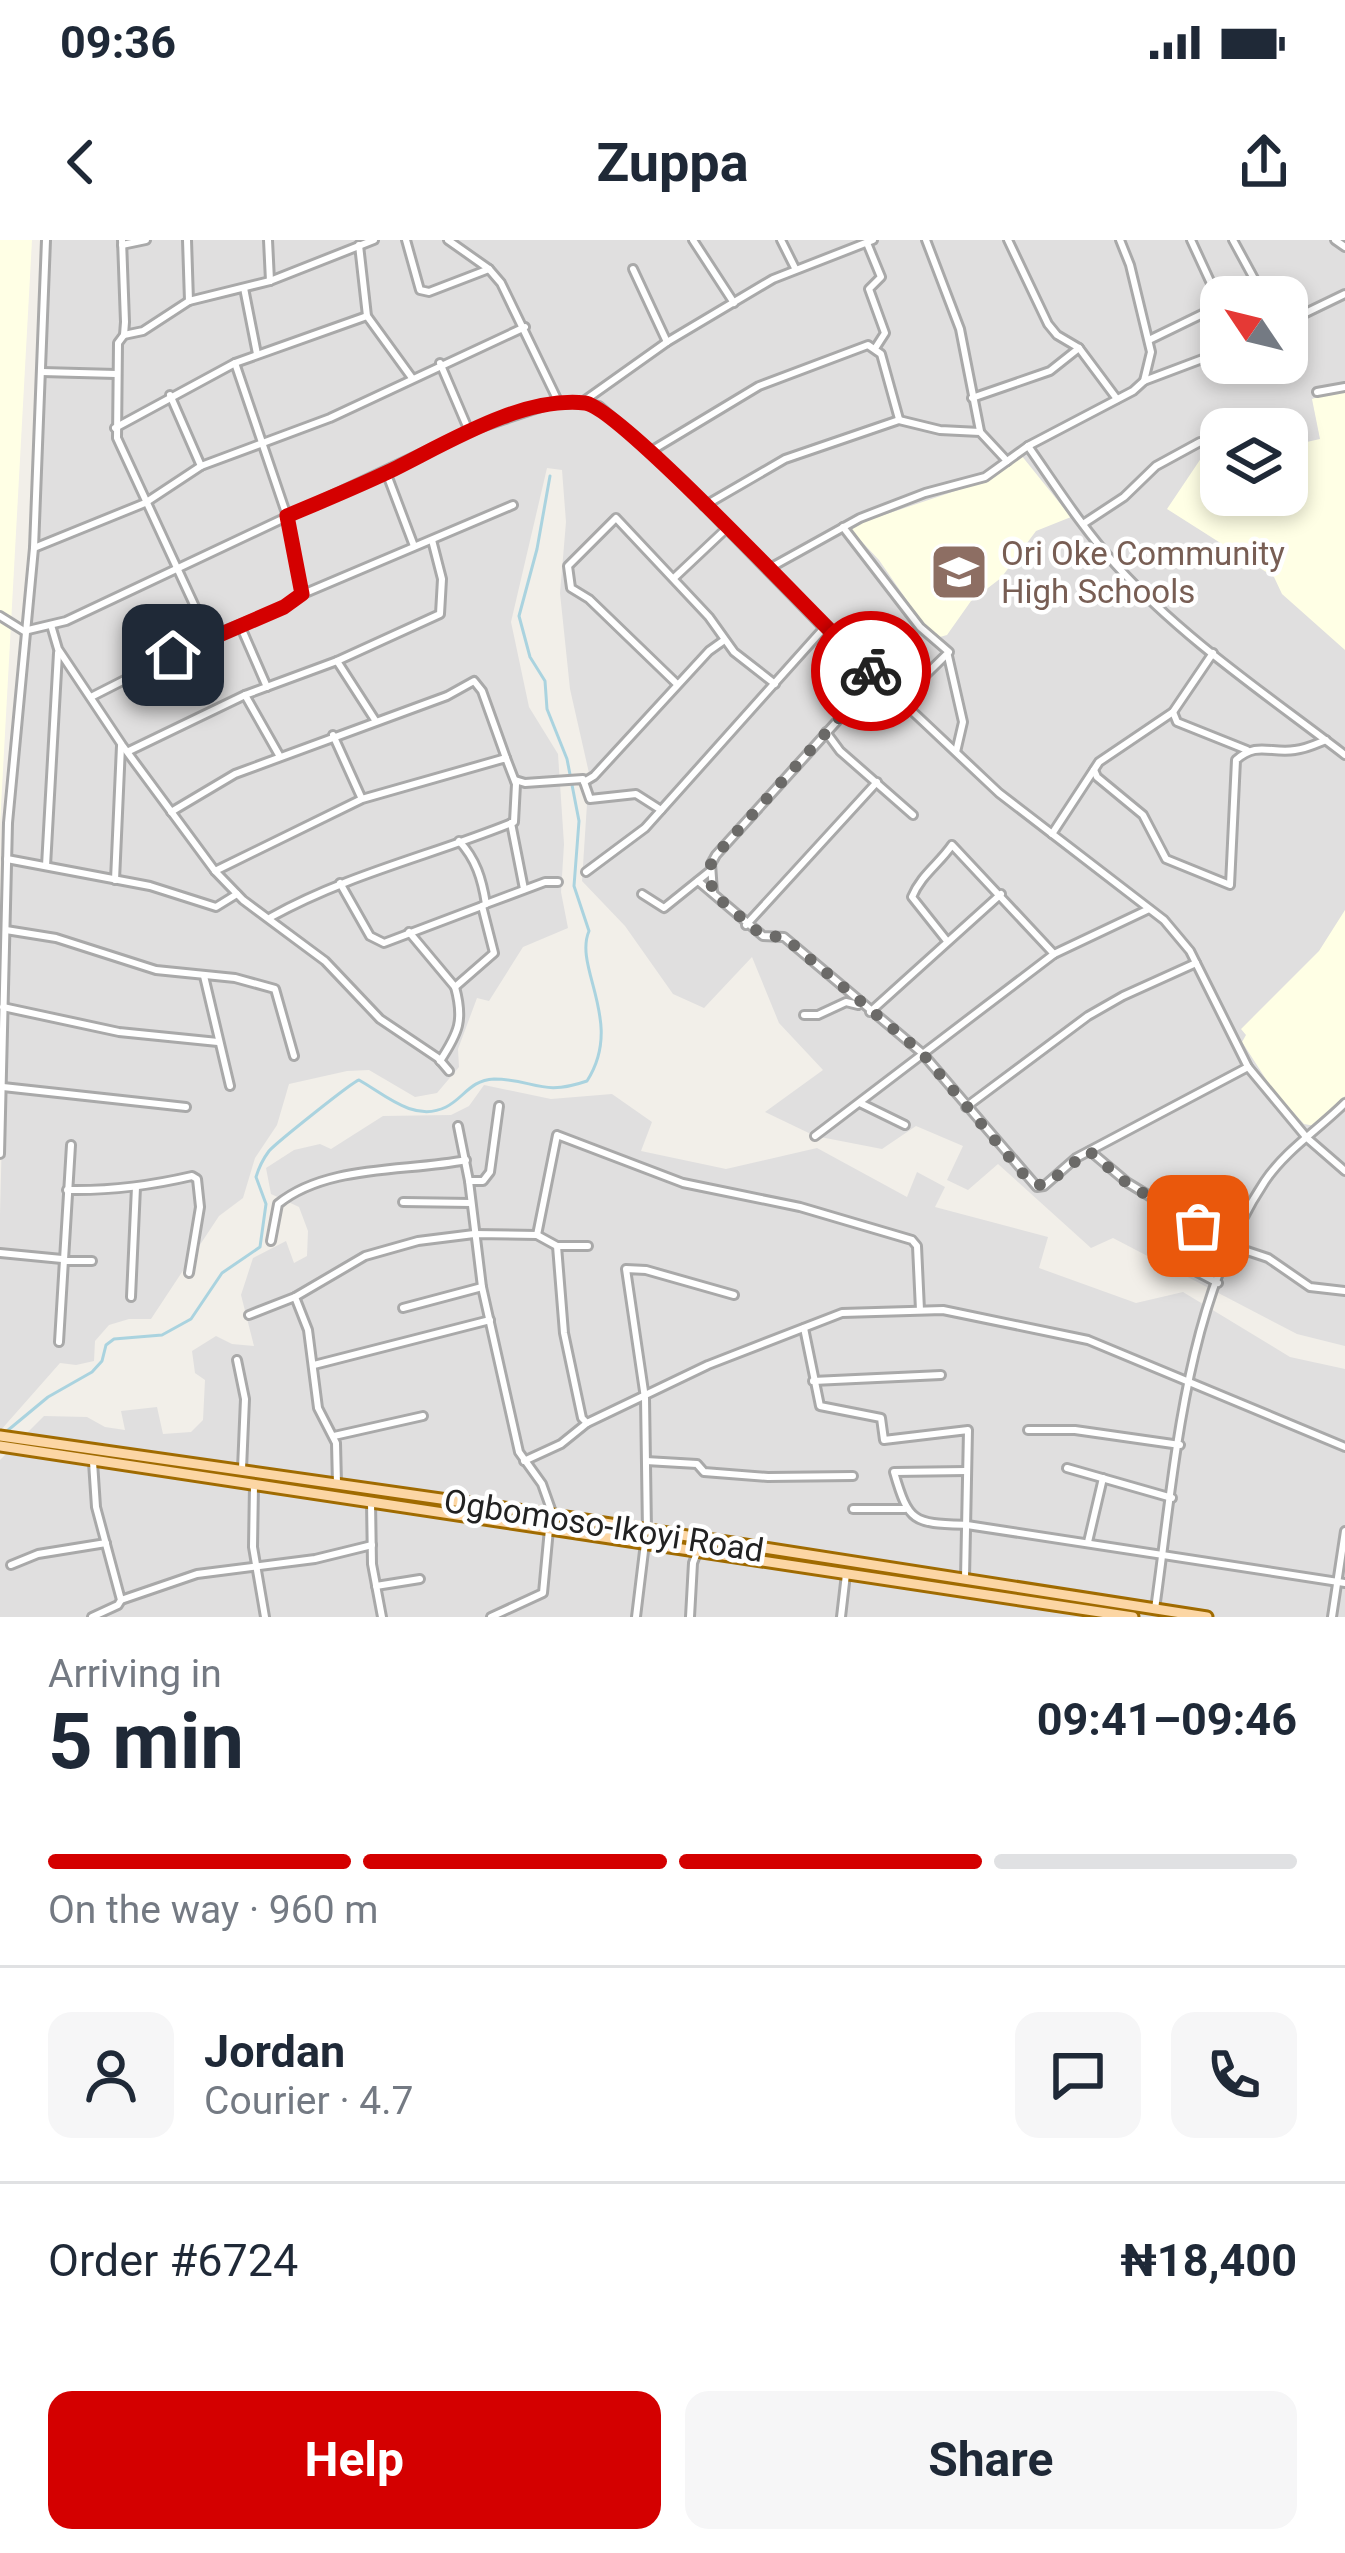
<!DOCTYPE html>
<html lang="en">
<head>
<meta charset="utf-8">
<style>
  :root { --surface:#fff; --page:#f6f6f7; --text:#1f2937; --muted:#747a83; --line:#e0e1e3; --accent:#d40000 }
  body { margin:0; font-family:Roboto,sans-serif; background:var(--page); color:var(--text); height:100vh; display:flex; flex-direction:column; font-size:45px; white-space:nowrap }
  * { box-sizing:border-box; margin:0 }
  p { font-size:39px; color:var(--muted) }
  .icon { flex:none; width:66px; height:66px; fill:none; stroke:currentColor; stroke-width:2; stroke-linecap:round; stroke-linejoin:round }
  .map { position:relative; height:1377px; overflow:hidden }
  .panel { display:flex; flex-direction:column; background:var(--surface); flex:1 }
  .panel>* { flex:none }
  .needle { width:78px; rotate:305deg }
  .fabs { position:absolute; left:1200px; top:36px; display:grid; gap:24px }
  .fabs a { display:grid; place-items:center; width:108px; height:108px; border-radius:24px; background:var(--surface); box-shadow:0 6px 18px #0003; font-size:60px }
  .pin { position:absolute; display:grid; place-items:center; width:102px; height:102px; color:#fff; margin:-51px; border-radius:24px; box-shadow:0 6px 18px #0006 }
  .courier { position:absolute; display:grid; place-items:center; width:120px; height:120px; margin:-60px; border:9px solid #d40000; border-radius:50%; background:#fff; color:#222; box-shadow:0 3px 15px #0007 }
  .summary em { font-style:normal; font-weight:700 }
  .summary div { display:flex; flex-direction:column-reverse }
  .summary { display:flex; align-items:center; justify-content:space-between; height:204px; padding:0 48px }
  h1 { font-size:78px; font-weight:700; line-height:90px }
  .bar { display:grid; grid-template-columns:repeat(4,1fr); gap:18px 12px; align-content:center; height:144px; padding:0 48px }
  .bar i { height:15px; border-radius:9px; background:var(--line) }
  .bar .current { background:var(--accent) }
  .bar p { grid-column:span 4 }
  .line { display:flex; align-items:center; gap:30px; padding:0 48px; border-top:3px solid var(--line) }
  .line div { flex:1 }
  .round { display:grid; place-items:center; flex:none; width:126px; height:126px; border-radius:24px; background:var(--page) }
  .primary-button { display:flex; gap:24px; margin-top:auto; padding:24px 48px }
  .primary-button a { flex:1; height:138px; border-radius:24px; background:var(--accent); color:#fff; font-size:48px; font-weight:700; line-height:138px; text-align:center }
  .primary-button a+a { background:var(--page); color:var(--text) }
  .status { display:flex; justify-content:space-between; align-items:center; height:84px; padding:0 60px; background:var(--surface); direction:ltr }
  .status svg { height:33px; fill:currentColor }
  header { display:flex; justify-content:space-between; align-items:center; height:156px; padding:0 48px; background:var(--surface); font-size:54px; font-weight:700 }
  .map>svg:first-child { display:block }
  .residential { fill:#e0dfdf; fill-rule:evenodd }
  .education { fill:#ffffe5 }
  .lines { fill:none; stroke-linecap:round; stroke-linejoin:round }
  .stream { stroke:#aad3df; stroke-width:3 }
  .minor-casing { stroke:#a9a9a9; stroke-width:12 }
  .primary-casing { stroke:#a06b00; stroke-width:15 }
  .minor { stroke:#fff; stroke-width:6 }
  .primary { stroke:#fcd6a4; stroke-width:9 }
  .done { stroke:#6b6a68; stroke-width:12; stroke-dasharray:0 21.6 }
  .route { stroke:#d40000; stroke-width:15 }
  .labels { text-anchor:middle; stroke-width:9; stroke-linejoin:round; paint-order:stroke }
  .education-label { font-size:33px; fill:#785e54; stroke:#fff; text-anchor:start }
  .street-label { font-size:33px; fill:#222; stroke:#fff }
</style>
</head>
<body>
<div class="status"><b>09:36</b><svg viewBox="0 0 49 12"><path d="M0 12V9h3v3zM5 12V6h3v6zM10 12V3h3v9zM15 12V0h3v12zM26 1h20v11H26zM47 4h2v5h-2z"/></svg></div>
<header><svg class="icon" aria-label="back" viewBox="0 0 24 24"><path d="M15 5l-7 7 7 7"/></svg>Zuppa<svg class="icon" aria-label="share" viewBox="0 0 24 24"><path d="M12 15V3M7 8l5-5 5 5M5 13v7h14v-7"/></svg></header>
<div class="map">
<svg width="1345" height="1377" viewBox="0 0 1345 1377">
  <rect width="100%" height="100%" fill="#f2efe9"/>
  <!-- residential -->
  <g class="residential">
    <path d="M 49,0 L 1345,0 L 1345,1106 L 1297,1094 L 1113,998 L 1091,1008 L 998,924 L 968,950 L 947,940 L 963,906 L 916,886 L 882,909 L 815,896 L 765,872 L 823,830 L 779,783 L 752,717 L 704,768 L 673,754 L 625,686 L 582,641 L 589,533 L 570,449 L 560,353 L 566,282 L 562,230 L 547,228 L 511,382 L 529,467 L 558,514 L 564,604 L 561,652 L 568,688 L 523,707 L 489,761 L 477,758 L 458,809 L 459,827 L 437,853 L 415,857 L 369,830 L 347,831 L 289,844 L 277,885 L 255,918 L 243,958 L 219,976 L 151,1079 L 129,1079 L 109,1085 L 95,1101 L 94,1121 L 76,1125 L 60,1123 L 0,1191 L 0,974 L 10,577 L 39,299 ZM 1221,57 L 1287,57 L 1287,123 L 1221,123 ZM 1221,189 L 1287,189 L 1287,255 L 1221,255 Z"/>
    <path d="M 484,845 L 551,859 L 612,854 L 652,882 L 641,911 L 726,929 L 817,908 L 907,957 L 917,932 L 945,947 L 935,967 L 1048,997 L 1039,1028 L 1136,1063 L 1183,1052 L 1290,1117 L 1345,1129 L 1345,1377 L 0,1377 L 0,1220 L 44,1176 L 87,1177 L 105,1187 L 125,1190 L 121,1171 L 157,1167 L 163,1194 L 191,1192 L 203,1180 L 205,1140 L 195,1133 L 192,1111 L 216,1096 L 232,1104 L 254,1106 L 241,1055 L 253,1018 L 286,1001 L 294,1023 L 307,1016 L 308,991 L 299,967 L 271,954 L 266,928 L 294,910 L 320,904 L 331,909 L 383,876 L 451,875 L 469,866 Z"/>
  </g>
  <!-- education -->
  <g class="education">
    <path d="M 0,0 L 32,0 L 0,585 Z"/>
    <path d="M 1336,151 L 1345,151 L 1345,410 L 1282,354 L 1274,337 L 1167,269 L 1220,190 L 1221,255 L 1287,255 L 1287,203 L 1289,206 L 1320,199 L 1312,159 Z"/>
    <path d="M 1021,215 L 1071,277 L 1036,291 L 1001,338 L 971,361 L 947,395 L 940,397 L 924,385 L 879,320 L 848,287 L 979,243 Z"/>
    <path d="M 1345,670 L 1345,856 L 1315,886 L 1304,884 L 1273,850 L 1242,802 L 1246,795 L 1241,789 L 1319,711 Z"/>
  </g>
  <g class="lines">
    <!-- stream -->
    <path class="stream" d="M 7,1191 L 48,1157 L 92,1132 L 102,1121 L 106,1105 L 114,1099 L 162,1095 L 191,1079 L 222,1033 L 260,1007 L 266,964 L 256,937 C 259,927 263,919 269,911 C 276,903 352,842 359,840 C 384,854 414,883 446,867 C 464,858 470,840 494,839 C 534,839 541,857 587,841 C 625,782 573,728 589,691 L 574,646 L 579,581 L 567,519 L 547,469 L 545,441 L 530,417 L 519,376 L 537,309 L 550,236"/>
    <defs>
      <g id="minor">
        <path d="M 122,0 L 125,82 L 124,95 L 118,103 L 117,198 L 209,397"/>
        <path d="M 187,0 L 189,61"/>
        <path d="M 268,0 L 270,41"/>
        <path d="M 406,0 L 420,50 L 429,52 L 489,29"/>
        <path d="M 448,0 L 489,29 L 501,43 L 559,163"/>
        <path d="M 693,0 L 734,63"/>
        <path d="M 781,0 L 795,28"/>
        <path d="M 926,0 L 960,89 L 980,191"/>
        <path d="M 1008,0 L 1048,84 L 1057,95 L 1079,108 L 1117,159"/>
        <path d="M 1120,0 L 1130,25 L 1151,112 L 1144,141"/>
        <path d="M 1233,0 L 1264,57"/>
        <path d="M 1335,0 L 1345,7"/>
        <path d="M 867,3 L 881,37 L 869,49 L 885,93 L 876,107"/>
        <path d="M 122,5 L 146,0"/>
        <path d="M 359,5 L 367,76 L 412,138"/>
        <path d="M 633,29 L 667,102"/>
        <path d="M 244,48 L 257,114"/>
        <path d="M 1287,82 L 1345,54"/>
        <path d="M 124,95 L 143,91 L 189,61 L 270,41 L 374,0"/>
        <path d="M 1149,100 L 1221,65 L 1191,0"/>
        <path d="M 235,123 L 287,276 L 303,354"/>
        <path d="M 440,123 L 469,191"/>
        <path d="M 42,132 L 116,134"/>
        <path d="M 1317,152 L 1345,147"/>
        <path d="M 170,155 L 201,226"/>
        <path d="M 972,158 L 1050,131 L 1079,108"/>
        <path d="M 584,161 L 667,102 L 773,39 L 873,0"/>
        <path d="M 115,188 L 235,123 L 367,76"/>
        <path d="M 1028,206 C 1056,246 1083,289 1116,325 C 1182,398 1267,455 1345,515"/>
        <path d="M 651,211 L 759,146 L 868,105 L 881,114 L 899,179"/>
        <path d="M 386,232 L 414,306"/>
        <path d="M 704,266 L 785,219 L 899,180 L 940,190 L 980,192 L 1007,221"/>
        <path d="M 1083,284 L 1124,257 L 1156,226 L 1200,202"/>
        <path d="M 843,287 L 920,387 L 949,412 L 901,459"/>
        <path d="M 34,308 L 145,263 L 201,226 L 330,178 L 525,87"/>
        <path d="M 768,329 L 860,278 L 925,253 L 985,237 L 1028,206 L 1133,151 L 1144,141 L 1221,112"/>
        <path d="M 674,338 L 727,288"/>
        <path d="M 0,376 L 24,391 L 66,381 L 469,191 L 547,165 L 583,162 L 599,166 L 651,211 L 824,388 L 999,553 L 1164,680 L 1190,711 L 1248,827 L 1307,898 L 1345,931"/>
        <path d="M 51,385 L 58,409 L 122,505 L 215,631 L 243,660 L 325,721 L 380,779 L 438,818 L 449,831"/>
        <path d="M 240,385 L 267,447"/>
        <path d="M 948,416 L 963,482 L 956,512"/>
        <path d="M 337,421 L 375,480"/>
        <path d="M 677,444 L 589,359 L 571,348 L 568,326 L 616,278 L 709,377 L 734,412 L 775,444"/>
        <path d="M 245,455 L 279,515"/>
        <path d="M 91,457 L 209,397 L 284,367 L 303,354 L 513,265"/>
        <path d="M 1173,472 L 1177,482 L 1247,510"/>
        <path d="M 826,492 L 840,511 L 913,575"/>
        <path d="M 333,495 L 361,557"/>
        <path d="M 129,511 L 245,455 L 337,421 L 440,374 L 442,339 L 432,300"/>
        <path d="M 1094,530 L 1097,537 L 1143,575 L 1166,619 L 1230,645 L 1236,520 C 1257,501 1271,514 1295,510 C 1306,509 1316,504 1326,500"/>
        <path d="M 515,540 L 525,543 L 583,539 L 590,559 L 636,554 L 661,570"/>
        <path d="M 584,542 L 594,536 L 709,411 L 723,401"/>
        <path d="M 171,572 L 235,534 L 447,456 L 474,441 L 482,451 L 506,518"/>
        <path d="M 511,583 L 524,649"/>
        <path d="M 1052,594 L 1099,522 L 1173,472 L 1213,413"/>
        <path d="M 7,619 L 150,646 L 216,667 L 237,654"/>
        <path d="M 46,626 L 58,413"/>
        <path d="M 215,631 L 362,559 L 506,518 L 516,544 L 514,582 C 433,615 348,634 271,677"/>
        <path d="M 586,632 L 645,588 L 824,388"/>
        <path d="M 115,640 L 121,506"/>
        <path d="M 698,641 L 763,696 L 784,697 L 922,813 L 1037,947 L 1044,946 L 1076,918 L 1248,827"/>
        <path d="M 340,643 L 370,696 L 384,703 L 482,666"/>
        <path d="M 713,652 L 711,624 L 716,615 L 877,437"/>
        <path d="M 642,654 L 664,668 L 710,631"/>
        <path d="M 486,664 L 545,642 L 558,642"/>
        <path d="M 746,685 L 877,542"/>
        <path d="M 6,690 L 56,698 L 156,730 L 235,738 L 275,749 L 294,816"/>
        <path d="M 409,692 L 455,747 L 494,713 L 482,666 L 486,664 C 482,639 476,619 459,601"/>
        <path d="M 947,701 L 912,657 C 921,635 939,624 952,605 L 1054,714"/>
        <path d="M 204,736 L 230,846"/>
        <path d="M 3,767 L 119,792 L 218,802"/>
        <path d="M 870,772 L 1001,654"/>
        <path d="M 804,775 L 818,775 L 846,762 L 858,765"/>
        <path d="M 440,821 C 459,792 464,780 455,747"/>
        <path d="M 3,847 L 186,867"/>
        <path d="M 860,863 L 905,885"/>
        <path d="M 966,867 L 1088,776 L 1123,756 L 1196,723"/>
        <path d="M 458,886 L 469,941 L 482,1047 L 519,1212 L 542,1244 L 553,1275"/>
        <path d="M 815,896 L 1054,714 L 1149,669"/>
        <path d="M 1090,911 L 1128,943 L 1232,1006 L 1268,1018 L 1310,1047 L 1345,1051"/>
        <path d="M 0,914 L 8,583 L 34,308 L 46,0"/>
        <path d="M 469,941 L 483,941 L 490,932 L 499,866"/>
        <path d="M 67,950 C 111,951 149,946 192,936 L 197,939 L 200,967 L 189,1033"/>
        <path d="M 403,962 L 471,963"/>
        <path d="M 537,995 L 557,895 L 683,943 L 800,967 L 912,1000 L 917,1006 L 920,1070"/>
        <path d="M 271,1001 L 278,964 C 327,924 407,932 466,920"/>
        <path d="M 557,1006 L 564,1093 L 582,1178 L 587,1183 L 708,1125 L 842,1073 L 943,1070 L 1088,1100 L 1345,1207"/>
        <path d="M 0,1013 L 62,1019"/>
        <path d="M 1161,1013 L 1218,1043"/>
        <path d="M 65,1021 L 92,1021"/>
        <path d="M 131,1057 L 136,947"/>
        <path d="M 295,1057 L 308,1090 L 318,1168 L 336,1203 L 337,1244"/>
        <path d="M 403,1068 L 482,1047"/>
        <path d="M 249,1075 L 295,1057 L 365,1016 L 418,1001 L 474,994 L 537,995 L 557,1006 L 588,1006"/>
        <path d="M 804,1088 L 820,1166 L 881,1178 L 884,1200 L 968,1190 L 965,1338"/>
        <path d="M 59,1102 L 71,905"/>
        <path d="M 237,1120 L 245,1159 L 242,1229"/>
        <path d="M 314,1125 L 490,1080"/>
        <path d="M 813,1141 L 941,1135"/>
        <path d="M 1028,1190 L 1075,1190 L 1180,1205"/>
        <path d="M 334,1196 L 423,1176"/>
        <path d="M 524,1221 L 561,1204 L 587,1183"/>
        <path d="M 646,1221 L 697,1224 L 704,1232 L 768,1237 L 853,1236"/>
        <path d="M 1067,1228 L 1172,1258"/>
        <path d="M 966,1231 L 894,1232 C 909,1284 914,1283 967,1285 L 1345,1343"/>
        <path d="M 254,1245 L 253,1307 L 265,1377"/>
        <path d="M 371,1262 L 372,1324 L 382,1377"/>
        <path d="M 853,1269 L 905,1269"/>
        <path d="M 647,1291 L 645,1158 L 626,1029 L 646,1030 L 734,1055"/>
        <path d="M 1088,1302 L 1103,1238"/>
        <path d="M 11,1325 L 38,1314 L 106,1303"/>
        <path d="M 376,1346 L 420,1339"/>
        <path d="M 121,1360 L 197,1334 L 315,1319 L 372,1305"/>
        <path d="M 1155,1369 C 1175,1228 1184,1063 1265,941 C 1286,910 1319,889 1345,863"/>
        <path d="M 92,1377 L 118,1365 L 121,1360 L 96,1267 L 93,1222"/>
        <path d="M 491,1377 L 543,1353 L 549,1289"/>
        <path d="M 636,1377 L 645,1303"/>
        <path d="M 690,1377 L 693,1323 L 698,1310"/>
        <path d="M 841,1377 L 846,1334"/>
        <path d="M 1332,1377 L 1345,1291"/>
      </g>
      <g id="primary">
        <path d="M 0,1196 L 553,1275 L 1207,1377"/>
        <path d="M 0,1206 L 1133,1377"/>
      </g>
    </defs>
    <!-- minor casing -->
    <use href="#minor" class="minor-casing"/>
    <!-- primary casing -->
    <use href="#primary" class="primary-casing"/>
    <!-- minor -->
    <use href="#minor" class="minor"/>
    <!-- primary -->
    <use href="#primary" class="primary"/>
  </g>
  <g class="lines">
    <!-- done -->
    <path class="done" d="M 871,431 L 877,436 L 716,615 L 711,624 L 712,653 L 763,696 L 784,697 L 922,813 L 1030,942 L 1044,946 L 1089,911 L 1128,944 L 1198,986"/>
    <!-- route -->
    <path class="route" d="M 173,415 L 284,367 L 302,354 L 287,276 C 320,262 354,248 388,232 C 444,205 520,156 585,163 C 620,167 827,391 871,431"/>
  </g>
  <!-- icons -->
  <defs>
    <symbol id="university-square" viewBox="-11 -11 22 22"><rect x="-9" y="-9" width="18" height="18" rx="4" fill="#8d6e63" stroke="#fff"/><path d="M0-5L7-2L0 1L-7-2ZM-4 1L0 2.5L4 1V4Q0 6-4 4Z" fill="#fff"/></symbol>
  </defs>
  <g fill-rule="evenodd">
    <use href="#university-square" x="926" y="299" width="66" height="66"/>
  </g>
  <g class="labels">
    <!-- education labels -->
    <g class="education-label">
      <text x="1001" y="325">Ori Oke Community<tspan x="1001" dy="38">High Schools</tspan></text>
    </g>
    <!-- street labels -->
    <g class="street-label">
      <text transform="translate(604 1285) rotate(9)" y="12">Ogbomoso-Ikoyi Road</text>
    </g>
  </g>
</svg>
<div class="fabs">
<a><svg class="needle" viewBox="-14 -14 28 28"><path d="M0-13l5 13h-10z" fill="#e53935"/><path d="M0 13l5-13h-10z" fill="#747a83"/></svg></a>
<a><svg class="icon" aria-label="layers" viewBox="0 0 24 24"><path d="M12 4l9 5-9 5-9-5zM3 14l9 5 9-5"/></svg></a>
</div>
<div class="pin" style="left:1198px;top:986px;background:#ea580c"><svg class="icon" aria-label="bag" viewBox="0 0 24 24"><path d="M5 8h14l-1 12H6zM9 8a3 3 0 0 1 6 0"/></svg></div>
<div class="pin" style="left:173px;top:415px;background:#1f2937"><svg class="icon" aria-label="home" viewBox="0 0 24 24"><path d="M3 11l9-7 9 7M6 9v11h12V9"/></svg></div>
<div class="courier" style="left:871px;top:431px"><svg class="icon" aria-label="bike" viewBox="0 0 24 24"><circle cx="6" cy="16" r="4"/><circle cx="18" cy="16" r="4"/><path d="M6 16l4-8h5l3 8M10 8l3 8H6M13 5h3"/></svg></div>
</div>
<section class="panel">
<div class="summary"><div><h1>5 min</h1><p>Arriving in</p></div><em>09:41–09:46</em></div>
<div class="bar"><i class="current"></i><i class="current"></i><i class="current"></i><i></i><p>On the way · 960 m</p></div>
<div class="line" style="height:216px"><a class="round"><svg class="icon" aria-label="person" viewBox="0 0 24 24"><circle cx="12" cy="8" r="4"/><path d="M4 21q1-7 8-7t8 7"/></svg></a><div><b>Jordan</b><p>Courier · 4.7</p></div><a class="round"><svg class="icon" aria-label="chat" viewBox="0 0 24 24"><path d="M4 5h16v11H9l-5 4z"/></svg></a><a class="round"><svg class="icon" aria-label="phone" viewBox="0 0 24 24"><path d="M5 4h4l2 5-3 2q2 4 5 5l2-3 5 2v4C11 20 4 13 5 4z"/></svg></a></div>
<div class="line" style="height:156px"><div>Order #6724</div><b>₦18,400</b></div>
<div class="primary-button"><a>Help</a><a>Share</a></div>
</section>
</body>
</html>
